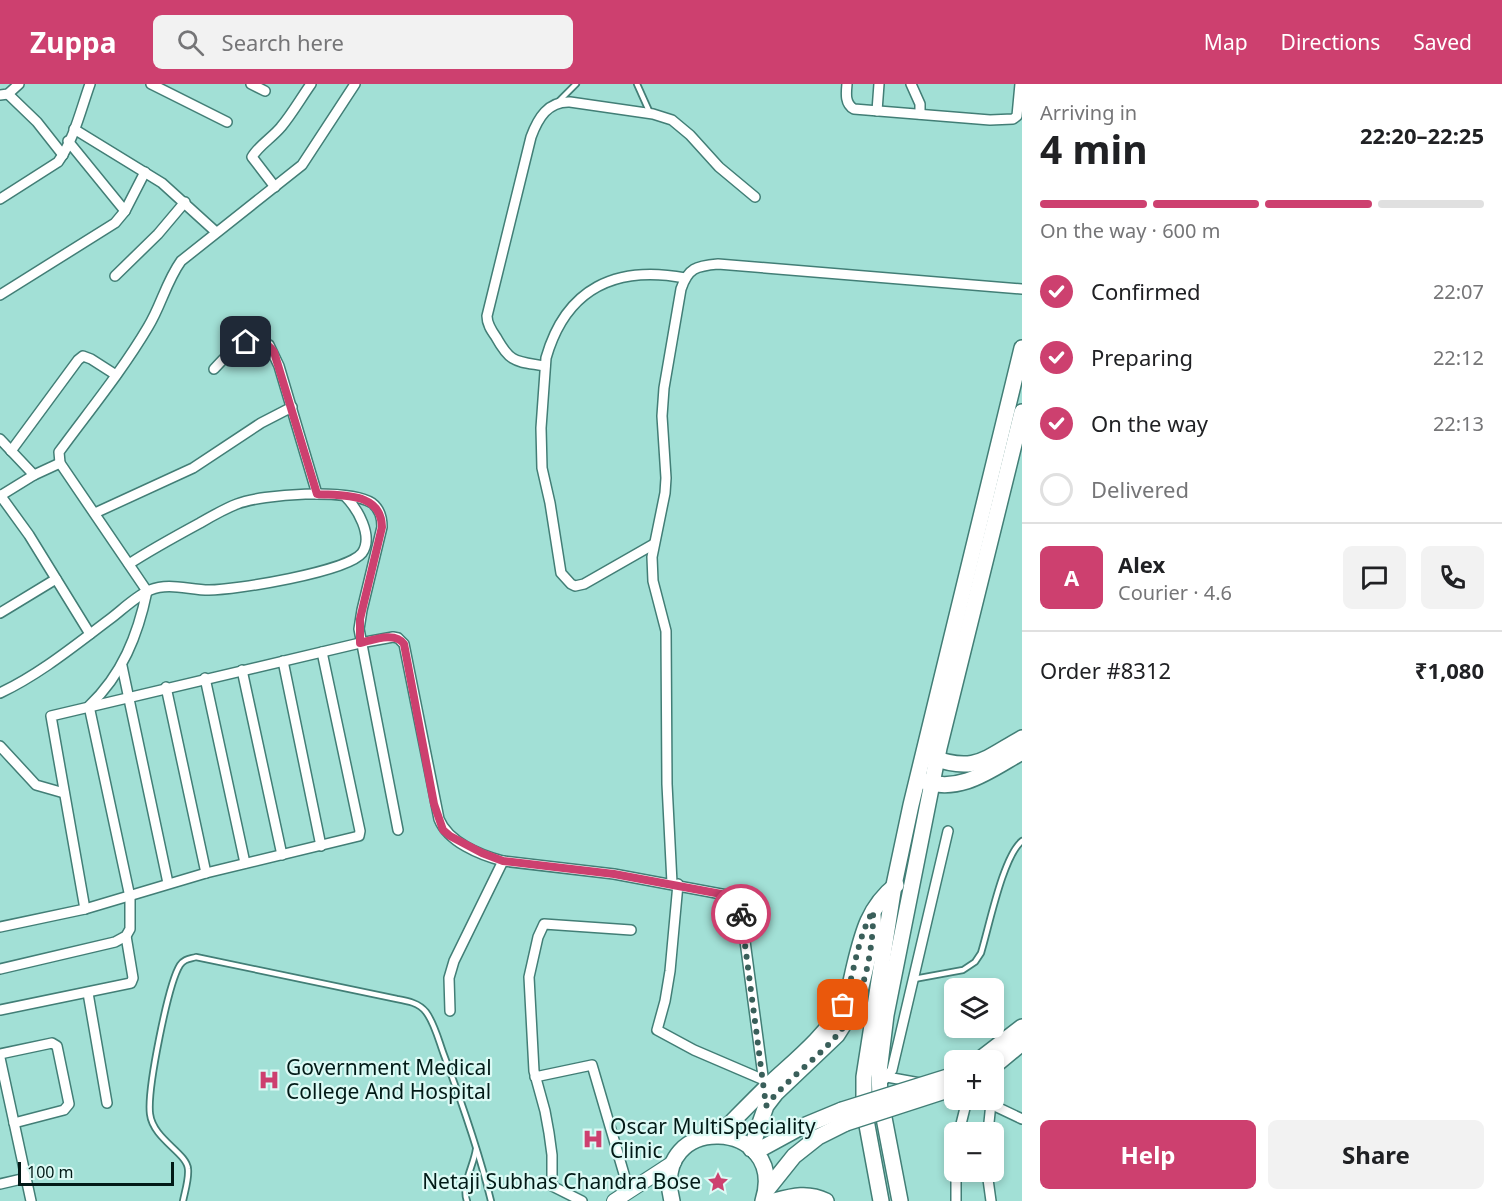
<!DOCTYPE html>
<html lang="en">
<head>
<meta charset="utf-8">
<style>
  :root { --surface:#fff; --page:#f2f2f2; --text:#202124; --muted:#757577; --line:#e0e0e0; --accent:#cd406f }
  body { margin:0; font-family:"Noto Sans",sans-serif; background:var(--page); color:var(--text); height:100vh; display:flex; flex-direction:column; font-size:22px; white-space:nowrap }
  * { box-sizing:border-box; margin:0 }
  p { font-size:20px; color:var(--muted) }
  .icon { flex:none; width:33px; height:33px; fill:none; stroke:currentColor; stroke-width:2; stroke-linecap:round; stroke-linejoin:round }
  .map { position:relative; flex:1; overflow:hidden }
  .side { display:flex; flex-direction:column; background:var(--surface); width:480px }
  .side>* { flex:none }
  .buttons { position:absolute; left:944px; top:894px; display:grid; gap:12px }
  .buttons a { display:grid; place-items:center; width:60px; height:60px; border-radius:9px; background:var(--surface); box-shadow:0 3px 9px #0003; font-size:30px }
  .scale { position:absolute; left:18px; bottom:15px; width:156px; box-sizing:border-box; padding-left:6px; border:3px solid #021a17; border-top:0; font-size:16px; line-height:21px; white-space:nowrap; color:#021a17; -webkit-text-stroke:4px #dcfaf5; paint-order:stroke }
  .pin { position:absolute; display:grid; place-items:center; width:51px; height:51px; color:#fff; margin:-26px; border-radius:12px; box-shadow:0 3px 9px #0006 }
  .courier { position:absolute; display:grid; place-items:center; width:60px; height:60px; margin:-30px; border:4px solid #cd406f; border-radius:50%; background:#fff; color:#222; box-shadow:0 2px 8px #0007 }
  .summary em { font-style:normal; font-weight:700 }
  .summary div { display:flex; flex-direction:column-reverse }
  .summary { display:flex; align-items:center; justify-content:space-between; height:102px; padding:0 18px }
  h1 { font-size:39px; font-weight:700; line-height:45px }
  .bar { display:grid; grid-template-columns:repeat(4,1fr); gap:9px 6px; align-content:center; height:72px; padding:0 18px }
  .bar i { height:8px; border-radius:4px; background:var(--line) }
  .bar .active { background:var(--accent) }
  .bar p { grid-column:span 4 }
  .line { display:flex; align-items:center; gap:15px; padding:0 18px; border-top:2px solid var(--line) }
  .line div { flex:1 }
  .round { display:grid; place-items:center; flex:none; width:63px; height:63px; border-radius:9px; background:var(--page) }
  ol { padding:0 18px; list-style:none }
  li { display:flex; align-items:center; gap:18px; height:66px }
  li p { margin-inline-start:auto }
  li .icon { padding:6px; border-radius:50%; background:var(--accent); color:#fff; stroke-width:4 }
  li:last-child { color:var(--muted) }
  li i { width:33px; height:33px; border:3px solid var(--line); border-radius:50% }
  .primary-button { display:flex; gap:12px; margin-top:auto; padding:12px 18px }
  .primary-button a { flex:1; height:69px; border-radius:9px; background:var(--accent); color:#fff; font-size:24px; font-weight:700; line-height:69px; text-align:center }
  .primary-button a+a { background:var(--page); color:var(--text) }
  header { display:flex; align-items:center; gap:36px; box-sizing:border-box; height:84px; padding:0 30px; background:var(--accent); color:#fff }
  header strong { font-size:28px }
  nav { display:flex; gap:33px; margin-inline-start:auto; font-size:21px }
  .search { width:420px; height:54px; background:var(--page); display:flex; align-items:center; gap:15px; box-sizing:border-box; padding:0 21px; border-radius:9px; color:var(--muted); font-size:22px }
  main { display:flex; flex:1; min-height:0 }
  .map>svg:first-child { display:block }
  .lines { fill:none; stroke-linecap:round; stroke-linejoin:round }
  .lane-casing { stroke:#427e76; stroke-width:8 }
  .street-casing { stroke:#427e76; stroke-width:12 }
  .secondary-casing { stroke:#427e76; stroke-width:16 }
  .primary-casing { stroke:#427e76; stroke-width:18 }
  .lane { stroke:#fff; stroke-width:4.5 }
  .street { stroke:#fff; stroke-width:9 }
  .secondary { stroke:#fff; stroke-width:14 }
  .primary { stroke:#fff; stroke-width:15 }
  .primary-bridge-casing { stroke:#427e76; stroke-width:18; stroke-linecap:butt }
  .primary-bridge { stroke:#fff; stroke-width:15 }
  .done { stroke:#3a5f5a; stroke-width:6; stroke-dasharray:0 10.8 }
  .route { stroke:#cd406f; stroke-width:8 }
  .labels { text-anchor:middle; stroke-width:4.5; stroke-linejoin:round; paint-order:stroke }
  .poi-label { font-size:21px; fill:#021a17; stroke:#dcfaf5; text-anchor:start }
</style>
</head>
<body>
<header>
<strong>Zuppa</strong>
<div class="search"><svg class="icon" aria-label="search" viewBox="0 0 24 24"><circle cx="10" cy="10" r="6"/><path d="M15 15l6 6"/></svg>Search here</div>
<nav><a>Map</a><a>Directions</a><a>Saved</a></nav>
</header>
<main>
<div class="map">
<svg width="1022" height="1117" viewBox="0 0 1022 1117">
  <rect width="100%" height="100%" fill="#a2e0d6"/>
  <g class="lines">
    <defs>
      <g id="lane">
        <path d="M 637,0 L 650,29"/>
        <path d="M 558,18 L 576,0"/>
        <path d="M 914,895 L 963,886 L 975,878 L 981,869 C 989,843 1003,772 1022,757"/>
        <path d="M 183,1117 C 185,1107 189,1095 188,1085 C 187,1069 153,1055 150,1030 C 147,1006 168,900 180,881 C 184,875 189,875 196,873 L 397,915 C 408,917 419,919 426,928 C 435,940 439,958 444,971 C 462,1019 479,1067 491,1117"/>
        <path d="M 467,1117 C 461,1101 474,1081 476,1065"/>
      </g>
      <g id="street">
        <path d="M 151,0 L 227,38"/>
        <path d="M 251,0 L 265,7"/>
        <path d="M 847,0 C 846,10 845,20 854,25 L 990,36 L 1013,35 L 1017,32 L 1020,0"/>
        <path d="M 911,0 L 920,20 L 920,30"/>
        <path d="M 8,10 L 37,38 L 63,71"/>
        <path d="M 0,11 L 8,10 L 19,0"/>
        <path d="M 877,27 L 879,0"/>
        <path d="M 74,45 L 162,99 L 216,148"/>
        <path d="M 68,57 L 125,127"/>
        <path d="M 275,103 L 252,73 C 258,62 273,53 281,43 C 292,30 301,14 311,0"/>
        <path d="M 0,115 L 58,78 C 74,56 81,25 90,0"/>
        <path d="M 115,192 L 158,150 L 185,118"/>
        <path d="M 0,211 L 115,139 L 125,127 L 145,88"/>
        <path d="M 545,282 C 516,277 511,280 496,253 C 491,246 487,240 487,232 L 531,53 C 538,34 548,17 570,18 L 653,30 L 672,36 L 690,51 L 719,83 L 755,113"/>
        <path d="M 214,285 C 229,269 246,247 269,261 L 279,282 L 317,410"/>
        <path d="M 0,355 L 34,391"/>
        <path d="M 11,367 L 78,276 L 83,272 L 91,275 L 116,291"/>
        <path d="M 0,411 L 29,451 L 90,550"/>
        <path d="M 0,412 L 34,391 L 60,379"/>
        <path d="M 95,429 L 193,384 L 261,339 L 292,323"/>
        <path d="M 654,460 L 584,500 L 575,502 L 571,500 L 561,489 L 550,419 L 542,384 L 541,344 L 546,274 C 566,204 616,181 685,194"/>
        <path d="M 129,480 C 152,465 176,452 200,439 C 212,432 224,425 237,420 C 262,410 349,404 372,419 C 380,425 382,434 382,443 L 362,526 L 359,545 L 398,746"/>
        <path d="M 0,529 L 56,495"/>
        <path d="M 283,577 L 321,762"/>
        <path d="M 122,582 L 168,799"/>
        <path d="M 242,586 L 282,771"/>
        <path d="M 205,594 L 245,779"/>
        <path d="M 166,603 L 206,789"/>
        <path d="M 0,609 C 40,590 74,562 110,535 C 122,526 136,512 150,506 C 169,498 189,506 209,506 C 235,506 347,488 362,469 C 374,452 357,424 345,412"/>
        <path d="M 0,662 L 36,701 L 64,709"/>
        <path d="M 672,799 L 667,700 L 666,547 L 653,497 L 652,473 L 665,409 L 666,394 L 662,332 L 664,304 L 681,205 C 688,184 696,182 718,180 L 1022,205"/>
        <path d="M 678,800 L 670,887 L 665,917 L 657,946 L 694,966 L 764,996"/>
        <path d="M 85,825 L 51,632 L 360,559 L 393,553 L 398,554 L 404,560 L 439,735 C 448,758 480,771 503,777 L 614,790 L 732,812 L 737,815 L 741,827 L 765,1007"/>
        <path d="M 0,843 L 85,825 L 206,789 L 359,752 L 360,747 L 322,568"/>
        <path d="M 0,885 L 115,858 L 126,852 L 130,845 L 130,813 L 89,622 C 122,591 138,551 147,507 L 60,379 L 59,368 C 89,327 122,287 148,243 C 161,222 166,198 181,177 L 302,81 L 355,0"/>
        <path d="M 88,909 L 107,1019"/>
        <path d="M 0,926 L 131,899 L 133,894 L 126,852"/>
        <path d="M 450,927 L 449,894 L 454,877 L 503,777"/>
        <path d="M 0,970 L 52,959 L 57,962 L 69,1020 L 64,1026 L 14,1039"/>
        <path d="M 0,974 L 31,1117"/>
        <path d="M 535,993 L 592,981 L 629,1107"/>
        <path d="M 887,993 L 920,999"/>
        <path d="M 879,1002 L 892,986 L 948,747"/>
        <path d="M 982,1016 L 1022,1035"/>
        <path d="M 959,1048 L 967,1016"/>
        <path d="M 988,1048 L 991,1019"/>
        <path d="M 987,1088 L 991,1117"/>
        <path d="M 0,1100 L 26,1094"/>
        <path d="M 582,1117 L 552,1102 L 552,1071 L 549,1049 L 545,1027 L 534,987 L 529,893 L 538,853 L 544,840 L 631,846"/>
        <path d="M 956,1117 L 956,1088"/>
      </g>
      <path id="secondary" d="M 614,1117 L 674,1078"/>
      <g id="primary">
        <path d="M 930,673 C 975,689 983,676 1022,654"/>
        <path d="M 923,697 C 961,710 990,686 1022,668"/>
        <path d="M 979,976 L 1022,943"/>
        <path d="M 993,983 L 1022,959"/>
        <path d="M 719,1051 C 737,1033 755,1014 774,996 C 798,974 825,952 842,923 C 849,911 851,897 854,884 C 862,851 868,823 896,801"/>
        <path d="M 751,1065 L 766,1022 L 776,1009 L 837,951 L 854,924 L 860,907 L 874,849 L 873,830"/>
        <path d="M 755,1068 L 801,1043 L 842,1026"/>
        <path d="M 766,1107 L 794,1072 L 818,1053 L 846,1039"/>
        <path d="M 672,1117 C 649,1027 789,1034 763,1117"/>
        <path d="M 774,1117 C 793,1112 808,1108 826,1117"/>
        <path d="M 881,1117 L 864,1025 L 864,993 L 894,801 L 911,721 L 1022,264"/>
        <path d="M 900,1117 L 880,1013 L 879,988 L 886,931 L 939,664 L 1022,328"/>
      </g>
    </defs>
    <!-- lane casing -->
    <use href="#lane" class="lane-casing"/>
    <!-- street casing -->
    <use href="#street" class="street-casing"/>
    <!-- secondary casing -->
    <use href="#secondary" class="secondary-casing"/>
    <!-- primary casing -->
    <use href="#primary" class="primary-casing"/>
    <!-- lane -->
    <use href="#lane" class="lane"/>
    <!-- street -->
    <use href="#street" class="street"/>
    <!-- secondary -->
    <use href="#secondary" class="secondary"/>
    <!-- primary -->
    <use href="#primary" class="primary"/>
    <defs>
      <g id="primary-bridge">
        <path d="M 842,1026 L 954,991"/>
        <path d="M 846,1039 L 954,1004"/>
      </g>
    </defs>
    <!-- primary-bridge casing -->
    <use href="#primary-bridge" class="primary-bridge-casing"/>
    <!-- primary-bridge -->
    <use href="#primary-bridge" class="primary-bridge"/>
  </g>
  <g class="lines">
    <!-- done -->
    <path class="done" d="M 741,830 L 766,1022 C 787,995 816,976 838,950 C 863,920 874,865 873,827 C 856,856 855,890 843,921"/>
    <!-- route -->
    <path class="route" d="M 246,258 C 257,253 267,258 274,268 L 317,410 C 343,412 381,408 382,443 L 360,535 L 360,559 C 373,556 395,547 404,560 L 434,720 L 443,746 L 450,752 L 482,769 L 503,777 L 614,790 L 732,812 L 737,815 L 741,830"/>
  </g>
  <!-- icons -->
  <defs>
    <symbol id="hospital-bare" viewBox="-9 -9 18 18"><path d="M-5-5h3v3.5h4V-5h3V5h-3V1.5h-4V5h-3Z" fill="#cd406f" stroke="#dcfaf5" stroke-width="2.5" paint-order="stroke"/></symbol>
    <symbol id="sight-bare" viewBox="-9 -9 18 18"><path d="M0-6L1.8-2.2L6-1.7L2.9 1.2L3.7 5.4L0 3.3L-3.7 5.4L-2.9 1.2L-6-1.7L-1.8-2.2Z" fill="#cd406f" stroke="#dcfaf5" stroke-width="2.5" paint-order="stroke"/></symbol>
  </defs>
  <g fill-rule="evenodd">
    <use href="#hospital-bare" x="254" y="981" width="30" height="30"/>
    <use href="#hospital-bare" x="578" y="1040" width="30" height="30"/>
    <use href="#sight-bare" x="703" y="1083" width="30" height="30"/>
  </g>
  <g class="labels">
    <!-- poi labels -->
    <g class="poi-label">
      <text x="286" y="991">Government Medical<tspan x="286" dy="24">College And Hospital</tspan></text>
      <text x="610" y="1050">Oscar MultiSpeciality<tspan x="610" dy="24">Clinic</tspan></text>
      <text x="701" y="1105" text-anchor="end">Netaji Subhas Chandra Bose</text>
    </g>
  </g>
</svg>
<div class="buttons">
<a><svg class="icon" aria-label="layers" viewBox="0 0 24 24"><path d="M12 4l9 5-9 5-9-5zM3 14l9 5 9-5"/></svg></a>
<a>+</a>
<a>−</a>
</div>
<div class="scale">100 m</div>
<div class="pin" style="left:843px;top:921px;background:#ea580c"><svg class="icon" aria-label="bag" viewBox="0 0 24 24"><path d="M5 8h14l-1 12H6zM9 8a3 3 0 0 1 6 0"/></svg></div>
<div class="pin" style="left:246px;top:258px;background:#1f2937"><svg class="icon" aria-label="home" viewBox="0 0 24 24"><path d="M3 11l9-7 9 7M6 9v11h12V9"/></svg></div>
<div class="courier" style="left:741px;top:830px"><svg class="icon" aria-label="bike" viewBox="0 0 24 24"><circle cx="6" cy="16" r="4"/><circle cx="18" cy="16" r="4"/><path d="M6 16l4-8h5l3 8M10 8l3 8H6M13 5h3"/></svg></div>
</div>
<section class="side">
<div class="summary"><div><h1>4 min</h1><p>Arriving in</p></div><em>22:20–22:25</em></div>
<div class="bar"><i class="active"></i><i class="active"></i><i class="active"></i><i></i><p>On the way · 600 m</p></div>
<ol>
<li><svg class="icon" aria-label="check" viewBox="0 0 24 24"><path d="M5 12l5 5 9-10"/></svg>Confirmed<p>22:07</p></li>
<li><svg class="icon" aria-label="check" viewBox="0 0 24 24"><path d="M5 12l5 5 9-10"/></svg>Preparing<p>22:12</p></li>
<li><svg class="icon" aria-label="check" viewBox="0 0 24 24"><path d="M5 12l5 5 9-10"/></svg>On the way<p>22:13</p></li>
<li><i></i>Delivered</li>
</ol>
<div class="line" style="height:108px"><b class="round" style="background:var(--accent);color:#fff">A</b><div><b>Alex</b><p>Courier · 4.6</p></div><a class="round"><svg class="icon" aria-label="chat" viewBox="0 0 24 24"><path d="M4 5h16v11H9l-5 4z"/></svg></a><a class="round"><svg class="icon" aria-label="phone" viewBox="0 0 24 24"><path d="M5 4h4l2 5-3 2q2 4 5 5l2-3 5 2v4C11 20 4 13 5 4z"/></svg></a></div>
<div class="line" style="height:78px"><div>Order #8312</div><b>₹1,080</b></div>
<div class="primary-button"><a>Help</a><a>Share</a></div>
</section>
</main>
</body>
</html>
